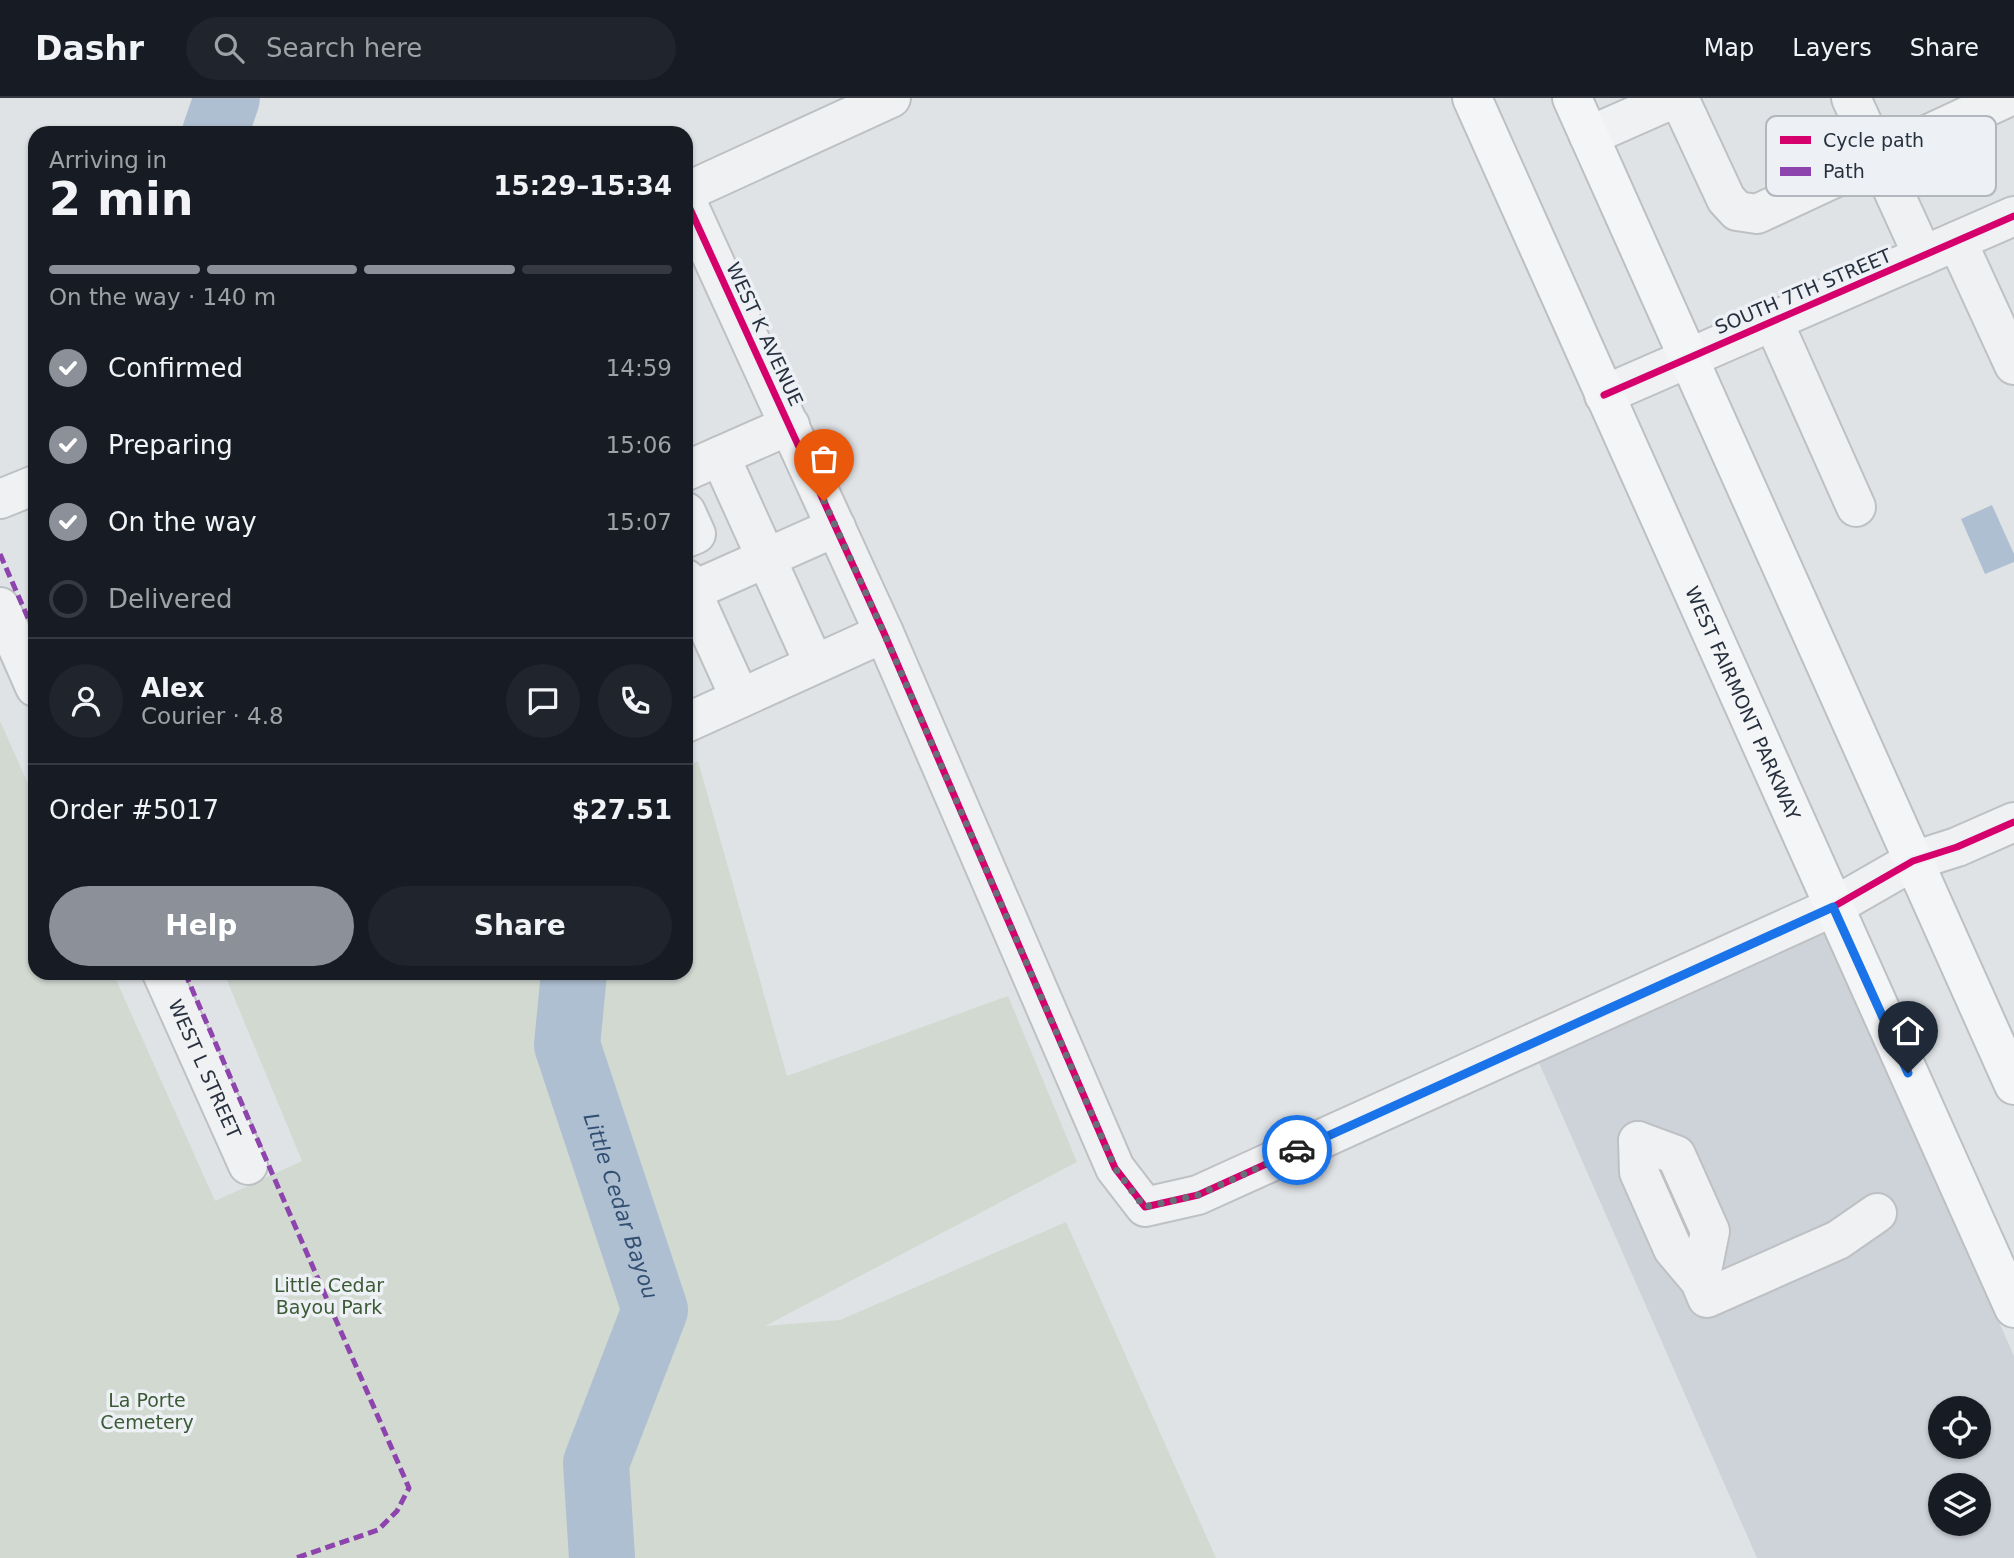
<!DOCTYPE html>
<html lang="en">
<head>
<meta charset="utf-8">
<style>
  :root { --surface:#171b24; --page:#20242c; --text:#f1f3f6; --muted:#9ea1a6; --line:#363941; --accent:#8c9099 }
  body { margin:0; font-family:"DejaVu Sans",sans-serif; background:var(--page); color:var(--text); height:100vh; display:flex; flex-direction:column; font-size:26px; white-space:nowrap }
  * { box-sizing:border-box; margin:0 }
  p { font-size:23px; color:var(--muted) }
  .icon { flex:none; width:38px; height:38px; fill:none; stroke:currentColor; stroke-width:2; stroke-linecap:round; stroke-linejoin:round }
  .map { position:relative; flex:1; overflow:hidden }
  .sheet { position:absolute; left:28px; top:28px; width:665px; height:854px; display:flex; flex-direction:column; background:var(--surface); border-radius:21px; box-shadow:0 2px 5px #0004 }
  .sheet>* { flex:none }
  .tools { position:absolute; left:1928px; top:1298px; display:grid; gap:14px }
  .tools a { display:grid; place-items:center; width:63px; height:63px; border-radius:50%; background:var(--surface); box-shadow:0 2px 5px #0004; font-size:35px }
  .pin { position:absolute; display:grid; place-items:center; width:60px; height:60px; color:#fff; margin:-72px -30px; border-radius:50% 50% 50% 0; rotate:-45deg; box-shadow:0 0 7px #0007 }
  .pin .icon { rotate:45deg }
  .courier { position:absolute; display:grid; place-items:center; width:70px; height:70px; margin:-35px; border:5px solid #1a73e8; border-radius:50%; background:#fff; color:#222; box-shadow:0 2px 9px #0007 }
  .headline em { font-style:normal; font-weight:700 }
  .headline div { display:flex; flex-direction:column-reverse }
  .headline { display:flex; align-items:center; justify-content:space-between; height:119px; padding:0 21px }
  h1 { font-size:46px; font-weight:700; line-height:52px }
  .bar { display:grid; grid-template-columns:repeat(4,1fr); gap:10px 7px; align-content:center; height:84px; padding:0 21px }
  .bar i { height:9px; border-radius:5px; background:var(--line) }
  .bar .current { background:var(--accent) }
  .bar p { grid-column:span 4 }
  .line { display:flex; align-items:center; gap:18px; padding:0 21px; border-top:2px solid var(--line) }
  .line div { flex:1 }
  .round { display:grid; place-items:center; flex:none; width:74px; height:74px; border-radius:37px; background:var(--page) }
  ol { padding:0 21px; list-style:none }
  li { display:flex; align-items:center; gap:21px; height:77px }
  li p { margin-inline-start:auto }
  li .icon { padding:7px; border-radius:50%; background:var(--accent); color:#fff; stroke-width:4 }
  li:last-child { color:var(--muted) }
  li i { width:38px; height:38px; border:4px solid var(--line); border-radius:50% }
  .action { display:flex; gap:14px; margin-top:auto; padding:14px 21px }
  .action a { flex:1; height:80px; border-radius:42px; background:var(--accent); color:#fff; font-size:28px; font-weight:700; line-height:80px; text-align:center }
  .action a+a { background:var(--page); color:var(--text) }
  header { display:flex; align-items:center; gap:42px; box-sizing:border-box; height:98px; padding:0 35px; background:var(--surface); border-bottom:2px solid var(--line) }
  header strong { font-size:33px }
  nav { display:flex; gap:38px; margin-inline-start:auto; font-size:24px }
  .search { width:490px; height:63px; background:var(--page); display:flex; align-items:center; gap:18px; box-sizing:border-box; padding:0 24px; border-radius:38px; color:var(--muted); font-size:26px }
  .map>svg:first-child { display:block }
  .built { fill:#ced2d9; fill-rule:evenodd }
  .green { fill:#d1d9d1 }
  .water { fill:#aebfd1 }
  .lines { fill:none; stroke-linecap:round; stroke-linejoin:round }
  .river { stroke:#aebfd1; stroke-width:66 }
  .minor-casing { stroke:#bec1c4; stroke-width:42 }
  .major-casing { stroke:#bdc0c3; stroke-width:42 }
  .minor { stroke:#f0f1f2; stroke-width:38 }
  .major { stroke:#f4f5f6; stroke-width:38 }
  .quiet { stroke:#8e44ad; stroke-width:5; stroke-dasharray:10 5; stroke-linecap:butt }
  .cycleway-casing { stroke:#edf1f5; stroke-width:11 }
  .cycleway { stroke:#d6006c; stroke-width:7 }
  .done { stroke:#686f79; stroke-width:7; stroke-dasharray:0 12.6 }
  .route { stroke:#1a73e8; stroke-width:9 }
  .labels { text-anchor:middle; stroke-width:7; stroke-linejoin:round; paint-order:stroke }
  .street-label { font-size:19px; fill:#27303e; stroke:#edf1f5 }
  .park-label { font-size:19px; fill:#3c5a35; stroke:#edf1f5 }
  .water-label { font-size:21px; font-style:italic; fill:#324f72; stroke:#edf1f5 }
  .key { fill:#edf1f5; stroke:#b2b7be; stroke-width:2 }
  .key-label { font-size:19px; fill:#27303e }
</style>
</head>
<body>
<header>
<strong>Dashr</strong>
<div class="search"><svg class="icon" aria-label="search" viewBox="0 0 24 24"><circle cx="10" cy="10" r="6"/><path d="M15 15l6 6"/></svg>Search here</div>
<nav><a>Map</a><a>Layers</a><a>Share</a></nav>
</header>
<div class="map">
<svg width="2014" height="1460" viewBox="0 0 2014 1460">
  <rect width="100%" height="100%" fill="#e0e3e6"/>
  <!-- built -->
  <path class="built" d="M 1826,831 L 2014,1258 L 2014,1460 L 1757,1460 L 1536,958 ZM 1941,1311 L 1979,1311 L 1979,1349 L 1941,1349 ZM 1941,1388 L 1979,1388 L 1979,1426 L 1941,1426 Z"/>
  <!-- green -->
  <path class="green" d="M 0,623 L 35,701 L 35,875 L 113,875 L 215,1103 L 302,1063 L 224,875 L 686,875 L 686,669 L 698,663 L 787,978 L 1008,898 L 1077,1064 L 765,1228 L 840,1222 L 1066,1124 L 1216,1460 L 0,1460 Z"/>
  <!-- water -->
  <path class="water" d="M 1992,407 L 2014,456 L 2014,464 L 1985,476 L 1961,421 Z"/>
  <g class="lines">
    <!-- river -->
    <g class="river">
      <path d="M 215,35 L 227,0"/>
      <path id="s1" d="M 574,875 L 567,947 L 655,1212 L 596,1365 L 602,1460"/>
    </g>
    <defs>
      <g id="minor">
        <path d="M 1679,0 L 1726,101 L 1737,113 L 1757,116 L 2006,0"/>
        <path d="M 1851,0 L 1923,158"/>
        <path d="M 1589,38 L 1675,0"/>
        <path d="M 686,94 L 891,0"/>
        <path d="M 686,102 L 884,535 L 1115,1070 L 1145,1109 L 1198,1097 L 1833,809 L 1913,763 L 1957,749 L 2014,724"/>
        <path d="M 1957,143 L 2014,267"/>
        <path d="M 1773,223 L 1856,409"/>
        <path d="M 1604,297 L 2014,118"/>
        <path d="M 720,358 L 814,566"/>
        <path d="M 686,373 L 790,327"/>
        <path d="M 0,401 L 35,387"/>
        <path d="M 686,414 L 696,436 L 686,440"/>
        <path d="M 686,481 L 740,600"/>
        <path d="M 692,493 L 836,429"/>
        <path d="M 0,509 L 35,589"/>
        <path d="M 686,625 L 884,535"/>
        <path id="s2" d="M 162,875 L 248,1067"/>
        <path d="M 1638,1043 L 1639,1074 L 1673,1151 L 1700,1183 L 1707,1200 L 1838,1142 L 1877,1115"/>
        <path d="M 1638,1043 L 1676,1057 L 1710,1133 L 1700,1183"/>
      </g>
      <g id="major">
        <path id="s3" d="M 1472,0 L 2014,1210"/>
        <path d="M 1572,0 L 2014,987"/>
      </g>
    </defs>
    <!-- minor casing -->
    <use href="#minor" class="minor-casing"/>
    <!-- major casing -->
    <use href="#major" class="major-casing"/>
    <!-- minor -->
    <use href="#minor" class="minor"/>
    <!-- major -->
    <use href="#major" class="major"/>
    <!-- quiet -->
    <g class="quiet">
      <path d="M 0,456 L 35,536"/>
      <path d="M 185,875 L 409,1390 L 397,1413 L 378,1432 L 296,1460"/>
    </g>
    <defs>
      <g id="cycleway">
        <path d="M 686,102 L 884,535 L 1115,1070 L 1145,1109 L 1198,1097 L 1833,809 L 1913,763 L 1957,749 L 2014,724"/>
        <path d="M 1604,297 L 2014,118"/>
      </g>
    </defs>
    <!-- cycleway casing -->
    <use href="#cycleway" class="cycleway-casing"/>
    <!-- cycleway -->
    <use href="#cycleway" class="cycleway"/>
  </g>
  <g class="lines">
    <!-- done -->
    <path class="done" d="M 824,403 L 884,535 L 1115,1070 L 1144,1109 L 1198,1097 L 1297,1052"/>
    <!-- route -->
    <path class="route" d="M 1297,1052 L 1833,809 L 1908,975"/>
  </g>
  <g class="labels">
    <!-- street labels -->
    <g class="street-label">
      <text transform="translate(1803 193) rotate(-23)" y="7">SOUTH 7TH STREET</text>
      <text transform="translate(765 236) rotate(65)" y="7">WEST K AVENUE</text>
      <text dy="7" stroke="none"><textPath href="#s3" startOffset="663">WEST FAIRMONT PARKWAY</textPath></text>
      <text dy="7" stroke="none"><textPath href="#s2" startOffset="105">WEST L STREET</textPath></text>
    </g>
    <!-- park labels -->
    <g class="park-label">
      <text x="329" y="1194">Little Cedar<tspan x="329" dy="22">Bayou Park</tspan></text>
      <text x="147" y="1309">La Porte<tspan x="147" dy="22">Cemetery</tspan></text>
    </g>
    <!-- water labels -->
    <g class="water-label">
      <text dy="7" stroke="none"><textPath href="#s1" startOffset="242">Little Cedar Bayou</textPath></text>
    </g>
  </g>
  <!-- legend -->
  <rect x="1766" y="18" width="230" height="80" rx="10" class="key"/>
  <rect x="1780" y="38" width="31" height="8" fill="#d6006c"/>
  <rect x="1780" y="69" width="31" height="9" fill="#8e44ad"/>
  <g class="key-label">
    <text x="1823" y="49">Cycle path</text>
    <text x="1823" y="80">Path</text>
  </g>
</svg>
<div class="tools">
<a><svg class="icon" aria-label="locate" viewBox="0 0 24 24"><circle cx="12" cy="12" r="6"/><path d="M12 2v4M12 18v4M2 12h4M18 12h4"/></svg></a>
<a><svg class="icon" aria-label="layers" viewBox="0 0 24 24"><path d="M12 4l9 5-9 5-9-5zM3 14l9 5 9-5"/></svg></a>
</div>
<div class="pin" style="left:824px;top:403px;background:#ea580c"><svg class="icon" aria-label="bag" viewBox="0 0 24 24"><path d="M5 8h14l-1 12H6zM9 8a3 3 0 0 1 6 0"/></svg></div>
<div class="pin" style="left:1908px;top:975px;background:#1f2937"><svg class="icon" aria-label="home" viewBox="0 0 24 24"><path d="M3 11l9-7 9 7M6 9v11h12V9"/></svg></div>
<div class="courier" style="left:1297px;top:1052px"><svg class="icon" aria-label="car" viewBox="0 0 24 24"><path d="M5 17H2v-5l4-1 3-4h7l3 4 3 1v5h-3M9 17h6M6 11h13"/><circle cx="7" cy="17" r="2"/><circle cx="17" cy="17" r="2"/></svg></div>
<section class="sheet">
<div class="headline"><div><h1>2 min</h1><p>Arriving in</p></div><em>15:29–15:34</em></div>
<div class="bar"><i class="current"></i><i class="current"></i><i class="current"></i><i></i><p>On the way · 140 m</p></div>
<ol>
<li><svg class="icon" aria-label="check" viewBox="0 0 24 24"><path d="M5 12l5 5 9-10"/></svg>Confirmed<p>14:59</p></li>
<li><svg class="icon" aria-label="check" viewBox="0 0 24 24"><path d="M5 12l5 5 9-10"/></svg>Preparing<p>15:06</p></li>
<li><svg class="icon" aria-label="check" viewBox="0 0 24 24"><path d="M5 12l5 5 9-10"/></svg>On the way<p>15:07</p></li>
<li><i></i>Delivered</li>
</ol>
<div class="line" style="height:126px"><a class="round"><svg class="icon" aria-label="person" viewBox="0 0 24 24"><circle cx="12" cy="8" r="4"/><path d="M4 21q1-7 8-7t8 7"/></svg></a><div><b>Alex</b><p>Courier · 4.8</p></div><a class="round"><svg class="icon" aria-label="chat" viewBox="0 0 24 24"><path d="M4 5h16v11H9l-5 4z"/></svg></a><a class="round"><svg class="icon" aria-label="phone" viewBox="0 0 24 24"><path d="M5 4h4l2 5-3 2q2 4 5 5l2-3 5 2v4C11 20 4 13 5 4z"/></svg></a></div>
<div class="line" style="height:91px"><div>Order #5017</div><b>$27.51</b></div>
<div class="action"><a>Help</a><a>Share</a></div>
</section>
</div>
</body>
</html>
